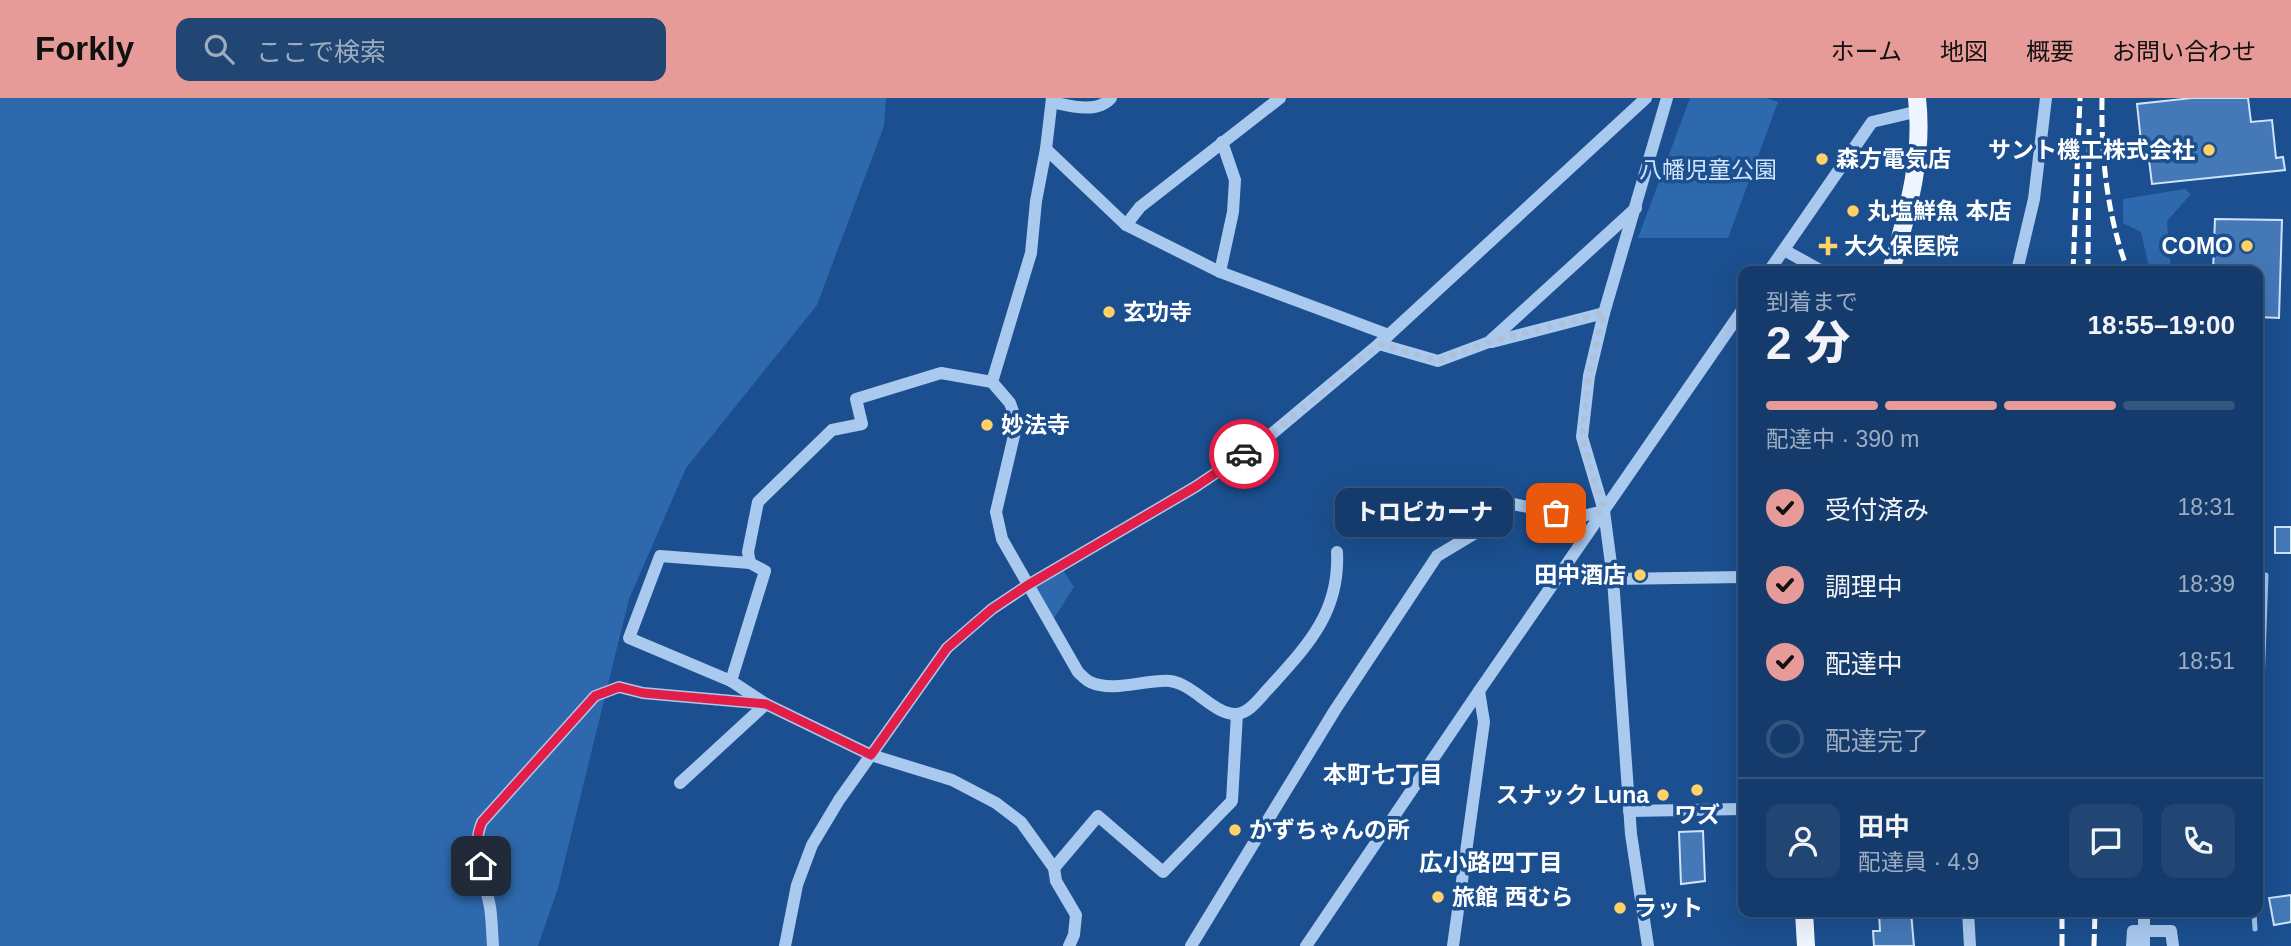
<!DOCTYPE html>
<html lang="ja">
<head>
<meta charset="utf-8">
<style>
  :root { --surface:#143b6b; --page:#214673; --text:#f1f3f6; --muted:#9dadc1; --line:#33557e; --accent:#e69b98 }
  body { margin:0; font-family:Arial,"Noto Sans JP",sans-serif; background:var(--page); color:var(--text); height:100vh; display:flex; flex-direction:column; font-size:26px; white-space:nowrap }
  * { box-sizing:border-box; margin:0 }
  p { font-size:23px; color:var(--muted) }
  .icon { flex:none; width:38px; height:38px; fill:none; stroke:currentColor; stroke-width:2; stroke-linecap:round; stroke-linejoin:round }
  .map { position:relative; flex:1; overflow:hidden }
  .drawer { position:absolute; left:1738px; top:168px; width:525px; height:651px; display:flex; flex-direction:column; background:var(--surface); border-radius:14px; box-shadow:0 7px 28px #0002,0 0 0 2px var(--line) }
  .drawer>* { flex:none }
  .pin { position:absolute; display:grid; place-items:center; width:60px; height:60px; color:#fff; margin:-30px; border-radius:14px; box-shadow:0 4px 10px #0006 }
  .courier { position:absolute; display:grid; place-items:center; width:70px; height:70px; margin:-35px; border:5px solid #e11d48; border-radius:50%; background:#fff; color:#222; box-shadow:0 2px 9px #0007 }
  .bubble { position:absolute; height:49px; border-radius:14px; background:var(--surface); box-shadow:0 7px 28px #0002,0 0 0 2px var(--line); font-size:23px; font-weight:800; line-height:49px; text-align:center }
  .headline em { font-style:normal; font-weight:800 }
  .headline div { display:flex; flex-direction:column-reverse }
  .headline { display:flex; align-items:center; justify-content:space-between; height:119px; padding:0 28px }
  h1 { font-size:46px; font-weight:800; line-height:52px }
  .bar { display:grid; grid-template-columns:repeat(4,1fr); gap:10px 7px; align-content:center; height:84px; padding:0 28px }
  .bar i { height:9px; border-radius:5px; background:var(--line) }
  .bar .current { background:var(--accent) }
  .bar p { grid-column:span 4 }
  .line { display:flex; align-items:center; gap:18px; padding:0 28px; border-top:2px solid var(--line) }
  .line div { flex:1 }
  .round { display:grid; place-items:center; flex:none; width:74px; height:74px; border-radius:14px; background:var(--page) }
  ol { padding:0 28px; list-style:none }
  li { display:flex; align-items:center; gap:21px; height:77px }
  li p { margin-inline-start:auto }
  li .icon { padding:7px; border-radius:50%; background:var(--accent); color:#111; stroke-width:4 }
  li:last-child { color:var(--muted) }
  li i { width:38px; height:38px; border:4px solid var(--line); border-radius:50% }
  header { display:flex; align-items:center; gap:42px; box-sizing:border-box; height:98px; padding:0 35px; background:var(--accent); color:#111 }
  header strong { font-size:33px }
  nav { display:flex; gap:38px; margin-inline-start:auto; font-size:24px }
  .search { width:490px; height:63px; background:var(--page); display:flex; align-items:center; gap:18px; box-sizing:border-box; padding:0 24px; border-radius:14px; color:var(--muted); font-size:26px }
  .map>svg:first-child { display:block }
  .green { fill:#2e69ad }
  .lines { fill:none; stroke-linecap:round; stroke-linejoin:round }
  .stream { stroke:#9cc4f0; stroke-width:5 }
  .building { fill:#4478b7; stroke:#cfe3fa; stroke-width:2 }
  .minor { stroke:#a9c9ee; stroke-width:12 }
  .major { stroke:#f0f6ff; stroke-width:18 }
  .rail { stroke:#fff; stroke-width:5; stroke-dasharray:12 5; stroke-linecap:butt }
  .done { stroke:#afc1d8; stroke-width:7; stroke-dasharray:0 12.6 }
  .route { stroke:#e11d48; stroke-width:9 }
  .poi-dot { fill:#ffd166; stroke:#1b4f8f; stroke-width:2.5 }
  .labels { text-anchor:middle; stroke-width:7; stroke-linejoin:round; paint-order:stroke }
  .poi-label { font-size:23px; font-weight:bold; fill:#fff; stroke:#1b4f8f; text-anchor:start }
  .park-label { font-size:23px; fill:#cfe3fa; stroke:#1b4f8f }
  .neighbourhood-label { font-size:24px; font-weight:bold; fill:#fff; stroke:#1b4f8f }
</style>
</head>
<body>
<header>
<strong>Forkly</strong>
<div class="search"><svg class="icon" aria-label="search" viewBox="0 0 24 24"><circle cx="10" cy="10" r="6"/><path d="M15 15l6 6"/></svg>ここで検索</div>
<nav><a>ホーム</a><a>地図</a><a>概要</a><a>お問い合わせ</a></nav>
</header>
<div class="map">
<svg width="2291" height="848" viewBox="0 0 2291 848">
  <rect width="100%" height="100%" fill="#1b4f8f"/>
  <!-- green -->
  <g class="green">
    <path d="M 0,0 L 886,0 L 884,28 L 817,207 L 686,370 L 629,501 L 558,790 L 538,848 L 0,848 Z"/>
    <path d="M 1690,0 L 1767,0 L 1778,4 L 1728,140 L 1638,140 Z"/>
    <path d="M 2185,91 L 2191,96 L 2167,123 L 2171,173 L 2150,173 L 2141,134 L 2123,125 L 2123,101 Z"/>
    <path d="M 1060,468 L 1074,489 L 1051,525 L 1028,487 Z"/>
  </g>
  <g class="lines">
    <!-- stream -->
    <g class="stream">
      <path d="M 2258,696 L 2266,477"/>
      <path d="M 2254,814 L 2255,831"/>
    </g>
  </g>
  <!-- building -->
  <g class="building">
    <path d="M 2192,0 L 2248,0 L 2251,24 L 2272,22 L 2276,60 L 2283,59 L 2285,72 L 2152,86 L 2149,62 L 2143,62 L 2137,6 Z"/>
    <path d="M 2215,121 L 2282,122 L 2279,220 L 2258,219 L 2258,173 L 2213,173 Z"/>
    <rect x="2275" y="429" width="16" height="26"/>
    <path d="M 1703,733 L 1705,783 L 1681,786 L 1679,734 Z"/>
    <path d="M 2291,797 L 2291,824 L 2274,827 L 2269,800 Z"/>
    <path d="M 1879,814 L 1911,814 L 1914,848 L 1874,848 L 1873,833 L 1880,833 Z"/>
  </g>
  <g class="lines">
    <!-- minor -->
    <g class="minor">
      <path d="M 1052,4 C 1070,8 1097,16 1111,0"/>
      <path d="M 1046,51 L 1126,127 L 1220,174 L 1389,237"/>
      <path d="M 1126,127 L 1140,109 L 1280,0"/>
      <path d="M 1784,152 L 1822,173"/>
      <path d="M 1769,173 L 1872,24 L 1919,13"/>
      <path d="M 2017,173 L 2034,101 L 2046,0"/>
      <path d="M 1220,174 L 1233,114 L 1235,82 L 1222,44"/>
      <path d="M 1492,244 L 1604,215"/>
      <path d="M 1379,246 L 1438,263 L 1489,244 L 1636,110"/>
      <path d="M 992,284 L 1031,155 L 1036,103 L 1046,51 L 1052,0"/>
      <path d="M 1613,481 L 1743,479"/>
      <path d="M 731,583 L 629,540 L 660,458 L 750,465"/>
      <path d="M 680,685 L 766,606 L 731,583 L 765,473 L 750,465 L 748,454 L 758,404 L 832,332 L 862,326 L 856,301 L 941,275 L 992,284 L 1010,305 L 1017,325 L 996,414 L 1002,441 L 1078,574 C 1081,577 1086,582 1090,584 C 1114,595 1146,581 1170,583 C 1194,586 1215,618 1237,616 C 1251,614 1261,598 1270,589 C 1308,547 1340,514 1337,454"/>
      <path d="M 1629,713 L 1743,711"/>
      <path d="M 1054,770 L 1098,718 L 1163,774 L 1232,703 L 1237,616"/>
      <path d="M 1968,814 L 1970,848"/>
      <path d="M 493,848 C 492,835 492,822 490,809 C 485,781 470,751 482,724 L 595,598 L 619,589 L 643,595 L 766,606 L 871,657 L 952,682 L 996,705 L 1021,724 L 1054,770 L 1056,783 L 1076,817 L 1074,837 L 1069,848"/>
      <path d="M 785,848 L 797,787 L 812,747 L 839,702 L 947,550 L 992,511 L 1028,487 L 1195,389 L 1262,344 L 1379,246 L 1646,0"/>
      <path d="M 1191,848 L 1335,612 L 1437,458 L 1487,428 L 1513,406 L 1578,419 L 1604,413"/>
      <path d="M 1306,848 L 1479,593 L 1743,211"/>
      <path d="M 1453,848 L 1484,624 L 1479,593"/>
      <path d="M 1648,848 L 1631,736 L 1613,481 L 1604,413 L 1582,339 L 1589,278 L 1604,215 L 1667,0"/>
      <path d="M 2132,848 L 2133,833 L 2171,833 L 2173,848"/>
      <path d="M 2144,848 L 2144,814"/>
    </g>
    <!-- major -->
    <g class="major">
      <path d="M 1891,173 C 1907,115 1924,61 1917,0"/>
      <path d="M 1804,814 L 1806,848"/>
    </g>
    <!-- rail -->
    <g class="rail">
      <path d="M 2102,0 C 2101,59 2107,118 2128,173"/>
      <path d="M 2073,173 L 2080,0"/>
      <path d="M 2088,173 L 2089,31"/>
      <path d="M 2062,848 L 2062,814"/>
      <path d="M 2094,848 L 2095,814"/>
    </g>
  </g>
  <g class="lines">
    <!-- done -->
    <path class="done" d="M 1244,356 L 1262,344 L 1379,246 L 1438,263 L 1489,244 L 1604,215 L 1589,278 L 1582,339 L 1604,413 L 1578,419 L 1556,415"/>
    <!-- route -->
    <path class="route" d="M 481,768 C 477,751 475,740 482,724 L 595,598 L 619,589 L 643,595 L 766,606 L 871,657 L 947,550 L 992,511 L 1028,487 L 1195,389 L 1244,356"/>
  </g>
  <!-- markers -->
  <g class="poi-dot">
    <circle cx="2209" cy="52" r="7"/>
    <circle cx="1822" cy="61" r="7"/>
    <circle cx="1853" cy="113" r="7"/>
    <path d="M1824.5 137.5h7v7h7v7h-7v7h-7v-7h-7v-7h7z"/>
    <circle cx="2247" cy="148" r="7"/>
    <circle cx="1109" cy="214" r="7"/>
    <circle cx="987" cy="327" r="7"/>
    <circle cx="1640" cy="477" r="7"/>
    <circle cx="1697" cy="692" r="7"/>
    <circle cx="1663" cy="697" r="7"/>
    <circle cx="1235" cy="732" r="7"/>
    <circle cx="1438" cy="799" r="7"/>
    <circle cx="1620" cy="810" r="7"/>
  </g>
  <g class="labels">
    <!-- poi labels -->
    <g class="poi-label">
      <text x="2195" y="60" text-anchor="end">サント機工株式会社</text>
      <text x="1836" y="69">森方電気店</text>
      <text x="1867" y="121">丸塩鮮魚 本店</text>
      <text x="1844" y="156">大久保医院</text>
      <text x="2233" y="156" text-anchor="end">COMO</text>
      <text x="1123" y="222">玄功寺</text>
      <text x="1001" y="335">妙法寺</text>
      <text x="1626" y="485" text-anchor="end">田中酒店</text>
      <text x="1649" y="705" text-anchor="end">スナック Luna</text>
      <text x="1697" y="725" text-anchor="middle">ワズ</text>
      <text x="1249" y="740">かずちゃんの所</text>
      <text x="1452" y="807">旅館 西むら</text>
      <text x="1634" y="818">ラット</text>
    </g>
    <!-- park labels -->
    <g class="park-label">
      <text x="1708" y="80">八幡児童公園</text>
    </g>
    <!-- neighbourhood labels -->
    <g class="neighbourhood-label">
      <text x="1383" y="685">本町七丁目</text>
      <text x="1491" y="773">広小路四丁目</text>
    </g>
  </g>
</svg>
<div class="pin" style="left:1556px;top:415px;background:#ea580c"><svg class="icon" aria-label="bag" viewBox="0 0 24 24"><path d="M5 8h14l-1 12H6zM9 8a3 3 0 0 1 6 0"/></svg></div>
<div class="pin" style="left:481px;top:768px;background:#1f2937"><svg class="icon" aria-label="home" viewBox="0 0 24 24"><path d="M3 11l9-7 9 7M6 9v11h12V9"/></svg></div>
<div class="courier" style="left:1244px;top:356px"><svg class="icon" aria-label="car" viewBox="0 0 24 24"><path d="M5 17H2v-5l4-1 3-4h7l3 4 3 1v5h-3M9 17h6M6 11h13"/><circle cx="7" cy="17" r="2"/><circle cx="17" cy="17" r="2"/></svg></div>
<div class="bubble" style="left:1335px;top:390px;width:178px">トロピカーナ</div>
<section class="drawer">
<div class="headline"><div><h1>2 分</h1><p>到着まで</p></div><em>18:55–19:00</em></div>
<div class="bar"><i class="current"></i><i class="current"></i><i class="current"></i><i></i><p>配達中 · 390 m</p></div>
<ol>
<li><svg class="icon" aria-label="check" viewBox="0 0 24 24"><path d="M5 12l5 5 9-10"/></svg>受付済み<p>18:31</p></li>
<li><svg class="icon" aria-label="check" viewBox="0 0 24 24"><path d="M5 12l5 5 9-10"/></svg>調理中<p>18:39</p></li>
<li><svg class="icon" aria-label="check" viewBox="0 0 24 24"><path d="M5 12l5 5 9-10"/></svg>配達中<p>18:51</p></li>
<li><i></i>配達完了</li>
</ol>
<div class="line" style="height:126px"><a class="round"><svg class="icon" aria-label="person" viewBox="0 0 24 24"><circle cx="12" cy="8" r="4"/><path d="M4 21q1-7 8-7t8 7"/></svg></a><div><b>田中</b><p>配達員 · 4.9</p></div><a class="round"><svg class="icon" aria-label="chat" viewBox="0 0 24 24"><path d="M4 5h16v11H9l-5 4z"/></svg></a><a class="round"><svg class="icon" aria-label="phone" viewBox="0 0 24 24"><path d="M5 4h4l2 5-3 2q2 4 5 5l2-3 5 2v4C11 20 4 13 5 4z"/></svg></a></div>
</section>
</div>
</body>
</html>
